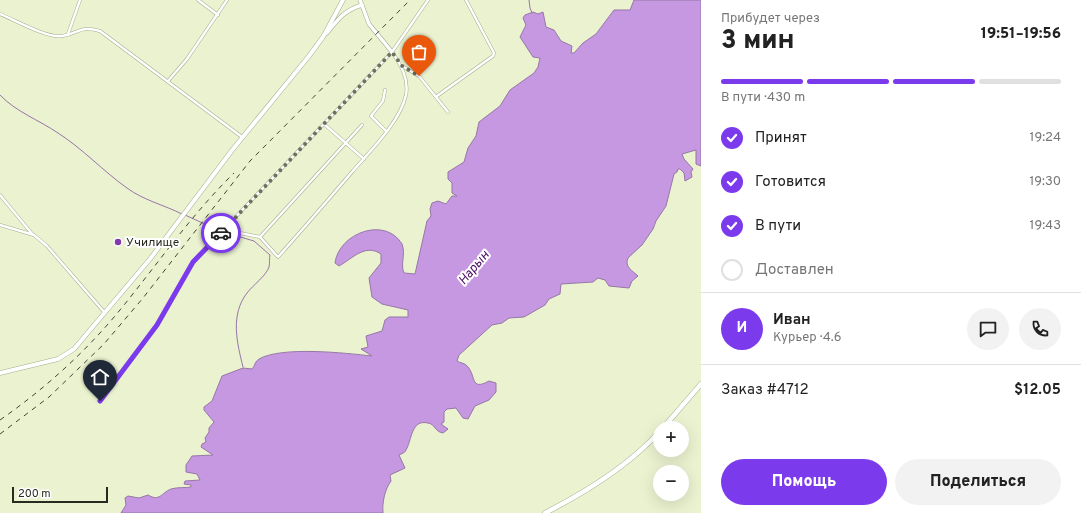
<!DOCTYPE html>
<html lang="ru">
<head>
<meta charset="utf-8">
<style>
  :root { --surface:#fff; --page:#f2f2f2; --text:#222; --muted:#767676; --line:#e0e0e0; --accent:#7c3aed }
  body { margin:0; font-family:Overpass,sans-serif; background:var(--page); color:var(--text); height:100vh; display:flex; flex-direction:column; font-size:15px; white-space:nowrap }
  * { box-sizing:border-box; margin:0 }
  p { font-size:13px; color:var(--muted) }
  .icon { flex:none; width:22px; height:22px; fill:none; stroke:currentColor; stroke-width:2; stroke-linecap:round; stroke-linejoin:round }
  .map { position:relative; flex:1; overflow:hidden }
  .panel { display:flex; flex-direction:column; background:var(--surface); width:380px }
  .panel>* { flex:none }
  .buttons { position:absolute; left:653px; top:421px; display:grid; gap:8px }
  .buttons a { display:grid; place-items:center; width:36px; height:36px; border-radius:50%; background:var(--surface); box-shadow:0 4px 16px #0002; font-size:20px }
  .scale { position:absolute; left:12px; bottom:10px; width:96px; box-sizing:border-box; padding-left:4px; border:2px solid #292b1f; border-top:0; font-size:11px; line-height:14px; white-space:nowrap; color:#292b1f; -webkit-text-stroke:3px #fff; paint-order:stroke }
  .pin { position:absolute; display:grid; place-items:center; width:34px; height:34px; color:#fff; margin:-41px -17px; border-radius:50% 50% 50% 0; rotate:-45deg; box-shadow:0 0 4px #0007 }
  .pin .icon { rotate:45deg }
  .courier { position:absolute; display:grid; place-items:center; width:40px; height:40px; margin:-20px; border:3px solid #7c3aed; border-radius:50%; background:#fff; color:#222; box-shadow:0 1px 5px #0007 }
  .head em { font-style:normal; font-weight:800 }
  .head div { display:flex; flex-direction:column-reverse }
  .head { display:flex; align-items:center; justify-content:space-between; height:68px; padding:0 20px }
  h1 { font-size:26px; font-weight:800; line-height:30px }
  .bar { display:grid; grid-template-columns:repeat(4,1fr); gap:6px 4px; align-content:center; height:48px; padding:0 20px }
  .bar i { height:5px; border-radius:3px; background:var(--line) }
  .bar .active { background:var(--accent) }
  .bar p { grid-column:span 4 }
  .line { display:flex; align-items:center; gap:10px; padding:0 20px; border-top:1px solid var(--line) }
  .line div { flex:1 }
  .round { display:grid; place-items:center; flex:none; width:42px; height:42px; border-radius:21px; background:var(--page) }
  ol { padding:0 20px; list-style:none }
  li { display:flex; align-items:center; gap:12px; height:44px }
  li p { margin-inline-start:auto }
  li .icon { padding:4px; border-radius:50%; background:var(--accent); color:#fff; stroke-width:4 }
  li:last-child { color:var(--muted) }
  li i { width:22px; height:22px; border:2px solid var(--line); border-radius:50% }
  .cta { display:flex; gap:8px; margin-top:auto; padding:8px 20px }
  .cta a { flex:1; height:46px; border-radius:24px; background:var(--accent); color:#fff; font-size:16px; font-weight:800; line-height:46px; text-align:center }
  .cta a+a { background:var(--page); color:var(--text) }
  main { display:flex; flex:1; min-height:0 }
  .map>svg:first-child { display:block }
  .water { fill:#c598e1; stroke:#9677a7 }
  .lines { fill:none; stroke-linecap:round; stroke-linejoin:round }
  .stream { stroke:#9677a7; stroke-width:1 }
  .street-casing { stroke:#a5ac8d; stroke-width:3.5 }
  .secondary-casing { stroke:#a5ac8d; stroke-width:4.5 }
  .primary-casing { stroke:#a5ac8d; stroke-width:5 }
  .highway-casing { stroke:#a5ac8d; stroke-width:5.5 }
  .street { stroke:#fff; stroke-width:2.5 }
  .secondary { stroke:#fff; stroke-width:3.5 }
  .primary { stroke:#fff; stroke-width:4 }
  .highway { stroke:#fff; stroke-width:4.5 }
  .rail { stroke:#434637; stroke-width:1; stroke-dasharray:5 5; stroke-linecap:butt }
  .done { stroke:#6d715d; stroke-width:4; stroke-dasharray:0 7.2 }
  .route { stroke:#7c3aed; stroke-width:5 }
  .poi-dot { fill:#853aab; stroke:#fff; stroke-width:1.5 }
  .labels { text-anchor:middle; stroke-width:4; stroke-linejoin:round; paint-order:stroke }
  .poi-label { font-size:12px; fill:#292b1f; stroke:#fff; text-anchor:start }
  .water-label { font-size:13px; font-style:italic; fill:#480b63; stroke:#fff }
</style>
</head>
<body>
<main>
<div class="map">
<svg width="701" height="513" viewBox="0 0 701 513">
  <rect width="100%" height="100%" fill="#eaf2d0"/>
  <!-- water -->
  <path class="water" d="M 634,0 L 701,0 L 701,166 L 696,164 L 696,150 L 682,154 L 684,159 L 693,169 L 691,172 L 692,177 L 685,181 L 684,173 L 680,169 L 678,169 L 677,172 L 674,174 L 666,206 L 656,221 L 653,229 L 642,245 L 628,258 C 624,267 633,271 638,276 L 632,281 L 629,288 L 609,286 L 605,280 L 598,278 L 593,282 L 561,284 L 560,294 L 549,299 L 545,305 L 524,317 L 509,318 L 502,323 L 492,325 L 459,355 L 457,361 C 460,363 464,363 466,365 C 477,374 469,392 489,381 L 496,383 L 496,392 L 489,400 L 475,406 L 468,419 L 463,418 L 456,408 L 447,409 L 444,412 L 444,422 L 441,424 L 448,429 L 443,433 C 435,432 435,424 428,423 C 411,419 412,440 406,450 C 405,453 401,454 399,455 L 405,468 L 390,475 L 391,481 C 385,489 382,502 383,513 L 121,513 L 126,505 L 125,498 L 128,496 L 139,498 L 148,495 C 160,502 161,493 171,489 C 178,487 185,488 191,487 L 191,485 L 184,484 L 185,481 L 200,480 L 197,474 L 186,472 L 186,465 L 192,456 L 213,455 L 201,447 L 202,444 L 206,442 L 205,438 L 209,432 L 209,428 L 214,422 L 204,410 L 204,407 L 212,401 L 222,376 L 243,368 L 252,369 C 255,366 255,361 259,359 C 282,346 345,353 372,356 L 361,349 L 368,347 L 366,336 L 382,331 L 385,320 L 389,317 L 408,317 L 408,310 L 382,304 L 372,297 L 369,278 L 381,263 L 381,254 C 365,243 352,259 339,266 L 335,263 C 339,233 385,216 402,244 C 406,254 400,264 404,273 L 415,274 L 427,221 L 431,216 L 430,209 L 432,203 L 438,201 L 446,204 L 452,196 L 457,196 L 452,193 L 452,183 L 448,179 L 448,172 L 464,162 L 468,148 L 476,136 L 479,122 L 500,106 L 510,90 L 534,73 L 538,67 L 540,58 L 533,57 L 520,37 L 526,25 L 523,18 L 525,15 L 533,12 L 538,14 L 543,12 L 546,27 L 554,30 L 561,41 L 572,46 L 571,53 L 574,53 L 583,43 L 596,34 L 614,10 L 630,10 Z"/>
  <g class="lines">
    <!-- stream -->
    <g class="stream">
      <path d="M 529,0 L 530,8 L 532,13"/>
      <path d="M 0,95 C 16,112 39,120 58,133 C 83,149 103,171 127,188 C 143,200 164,205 182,214"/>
      <path d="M 185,215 L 220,231"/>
      <path d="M 223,232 L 254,241 L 270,255 C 269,258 270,263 269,267 C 266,276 253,285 247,293 C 230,315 237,343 243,367"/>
    </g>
    <defs>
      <g id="street">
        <path d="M 198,0 L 218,15"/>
        <path d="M 0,14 C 15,20 46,38 62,36 C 79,34 79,25 100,31 L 242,137"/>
        <path d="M 68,34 L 80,0"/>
        <path d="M 402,66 L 419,76 L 448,112"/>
        <path d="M 168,81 L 187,59 L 227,0"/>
        <path d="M 385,90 L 383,101 L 371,116 L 386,131"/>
        <path d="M 437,96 L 493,56 L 494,53 L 466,0"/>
        <path d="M 324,124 L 364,159"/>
        <path d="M 0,195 L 33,235"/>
        <path d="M 0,225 L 34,235 L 47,246 L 105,313"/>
        <path d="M 225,230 L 260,237 L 362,125"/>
        <path d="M 260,237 L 278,257 C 303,229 328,200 352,172 C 371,150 400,122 406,95 C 409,79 401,65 392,52"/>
        <path d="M 100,401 L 157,325 L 193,262 L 392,52 L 428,0"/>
      </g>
      <g id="secondary">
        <path d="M 360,0 L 369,24 L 392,52"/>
        <path d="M 327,33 C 338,19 345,10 362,5"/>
      </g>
      <path id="primary" d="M 0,373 L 58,359 L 74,349 L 150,259 L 233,149 L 309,56 L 323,37 L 343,0"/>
      <g id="highway">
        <path d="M 663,428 L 701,384"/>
        <path d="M 545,513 C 586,492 629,466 660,431"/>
      </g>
    </defs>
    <!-- street casing -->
    <use href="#street" class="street-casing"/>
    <!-- secondary casing -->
    <use href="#secondary" class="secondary-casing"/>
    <!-- primary casing -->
    <use href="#primary" class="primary-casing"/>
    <!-- highway casing -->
    <use href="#highway" class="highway-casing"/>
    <!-- street -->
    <use href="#street" class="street"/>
    <!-- secondary -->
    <use href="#secondary" class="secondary"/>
    <!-- primary -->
    <use href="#primary" class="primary"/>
    <!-- highway -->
    <use href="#highway" class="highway"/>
    <!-- rail -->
    <g class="rail">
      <path d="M 0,420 C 43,390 81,356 115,316 C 155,268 189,217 234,173"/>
      <path d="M 0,434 L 49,397 L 104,344 L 143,298 L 250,161 L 410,0"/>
    </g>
  </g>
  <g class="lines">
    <!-- done -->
    <path class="done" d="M 221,233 L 392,52 L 402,66 L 419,76"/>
    <!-- route -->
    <path class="route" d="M 100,401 L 157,325 L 193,262 L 221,233"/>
  </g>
  <!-- markers -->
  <circle class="poi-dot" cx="118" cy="242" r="4"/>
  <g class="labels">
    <!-- poi labels -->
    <g class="poi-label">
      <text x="126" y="246">Училище</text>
    </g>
    <!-- water labels -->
    <g class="water-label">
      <text transform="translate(473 267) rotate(-50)" y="5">Нарын</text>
    </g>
  </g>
</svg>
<div class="buttons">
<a>+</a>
<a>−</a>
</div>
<div class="scale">200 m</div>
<div class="pin" style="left:419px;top:76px;background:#ea580c"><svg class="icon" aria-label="bag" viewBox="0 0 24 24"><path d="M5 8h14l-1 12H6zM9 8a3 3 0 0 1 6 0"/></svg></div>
<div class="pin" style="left:100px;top:401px;background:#1f2937"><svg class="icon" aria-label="home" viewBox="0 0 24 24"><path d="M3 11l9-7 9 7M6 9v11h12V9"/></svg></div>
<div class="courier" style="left:221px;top:233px"><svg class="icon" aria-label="car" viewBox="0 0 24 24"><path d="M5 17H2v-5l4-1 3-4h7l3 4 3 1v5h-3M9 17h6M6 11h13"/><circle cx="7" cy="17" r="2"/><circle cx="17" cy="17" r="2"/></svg></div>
</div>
<section class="panel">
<div class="head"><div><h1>3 мин</h1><p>Прибудет через</p></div><em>19:51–19:56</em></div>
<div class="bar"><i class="active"></i><i class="active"></i><i class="active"></i><i></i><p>В пути · 430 m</p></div>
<ol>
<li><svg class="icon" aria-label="check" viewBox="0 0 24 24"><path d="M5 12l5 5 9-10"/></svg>Принят<p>19:24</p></li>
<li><svg class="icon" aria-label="check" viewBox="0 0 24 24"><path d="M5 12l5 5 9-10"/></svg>Готовится<p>19:30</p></li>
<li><svg class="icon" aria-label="check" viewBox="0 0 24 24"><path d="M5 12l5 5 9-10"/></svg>В пути<p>19:43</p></li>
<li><i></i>Доставлен</li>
</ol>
<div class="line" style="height:72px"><b class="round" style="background:var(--accent);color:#fff">И</b><div><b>Иван</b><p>Курьер · 4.6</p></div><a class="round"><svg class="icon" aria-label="chat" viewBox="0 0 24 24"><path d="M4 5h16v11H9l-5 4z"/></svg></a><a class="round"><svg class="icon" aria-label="phone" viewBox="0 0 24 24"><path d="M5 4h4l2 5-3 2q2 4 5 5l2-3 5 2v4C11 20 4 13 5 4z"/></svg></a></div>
<div class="line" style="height:52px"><div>Заказ #4712</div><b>$12.05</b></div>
<div class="cta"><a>Помощь</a><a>Поделиться</a></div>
</section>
</main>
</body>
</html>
